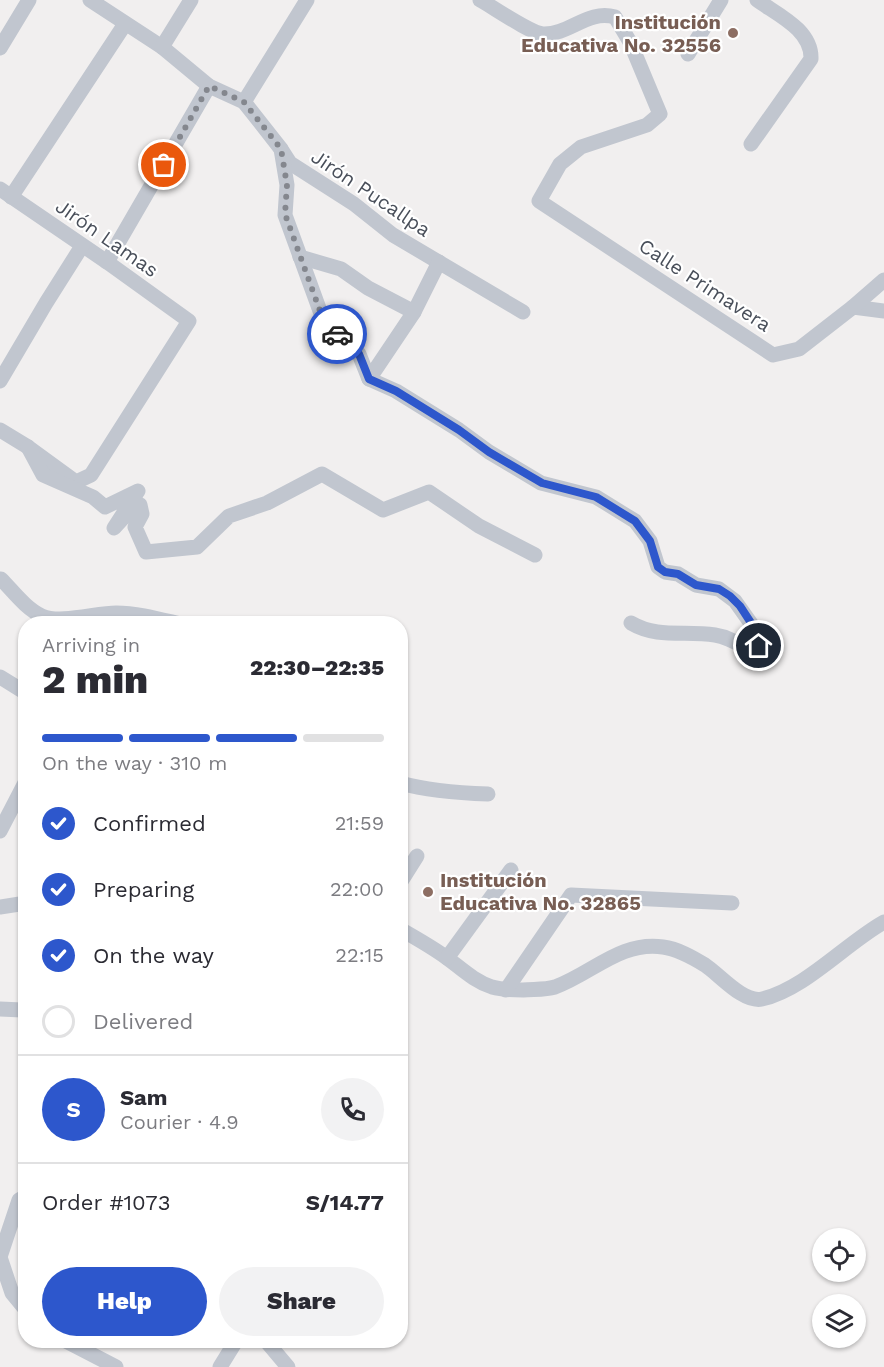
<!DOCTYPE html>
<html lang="en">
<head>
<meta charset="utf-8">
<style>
  :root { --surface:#fff; --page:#f2f2f3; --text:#2b2b33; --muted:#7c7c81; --line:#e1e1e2; --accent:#2d57cc }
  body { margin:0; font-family:"Work Sans",sans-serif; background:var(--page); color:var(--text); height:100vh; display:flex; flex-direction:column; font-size:22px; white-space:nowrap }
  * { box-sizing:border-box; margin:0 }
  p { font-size:20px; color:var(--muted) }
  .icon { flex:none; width:33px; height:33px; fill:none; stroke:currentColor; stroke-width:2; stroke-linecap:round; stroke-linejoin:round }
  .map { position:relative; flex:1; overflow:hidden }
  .sheet { position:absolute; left:18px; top:616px; width:390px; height:732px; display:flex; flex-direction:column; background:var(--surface); border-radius:24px; box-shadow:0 2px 4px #0004 }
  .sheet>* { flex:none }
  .tools { position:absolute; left:812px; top:1228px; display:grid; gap:12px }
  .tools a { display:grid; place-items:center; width:54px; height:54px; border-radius:50%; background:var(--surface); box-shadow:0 2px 4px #0004; font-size:30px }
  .pin { position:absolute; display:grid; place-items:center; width:51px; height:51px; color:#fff; margin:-26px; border:3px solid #fff; border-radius:50%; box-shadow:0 2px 6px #0007 }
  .courier { position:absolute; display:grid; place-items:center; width:60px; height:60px; margin:-30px; border:4px solid #2d57cc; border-radius:50%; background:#fff; color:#222; box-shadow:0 2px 8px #0007 }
  .overview em { font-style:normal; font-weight:800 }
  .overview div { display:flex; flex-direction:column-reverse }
  .overview { display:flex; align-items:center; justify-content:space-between; height:102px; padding:0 24px }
  h1 { font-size:39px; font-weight:800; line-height:45px }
  .bar { display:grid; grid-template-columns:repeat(4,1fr); gap:9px 6px; align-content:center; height:72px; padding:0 24px }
  .bar i { height:8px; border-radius:4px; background:var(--line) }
  .bar .on { background:var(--accent) }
  .bar p { grid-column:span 4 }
  .line { display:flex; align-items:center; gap:15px; padding:0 24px; border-top:2px solid var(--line) }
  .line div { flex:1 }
  .round { display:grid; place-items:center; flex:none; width:63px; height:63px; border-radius:32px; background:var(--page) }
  ol { padding:0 24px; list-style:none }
  li { display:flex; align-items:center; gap:18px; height:66px }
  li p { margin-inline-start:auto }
  li .icon { padding:6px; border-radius:50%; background:var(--accent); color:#fff; stroke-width:4 }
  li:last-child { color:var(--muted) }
  li i { width:33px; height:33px; border:3px solid var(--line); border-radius:50% }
  .cta { display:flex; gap:12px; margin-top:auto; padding:12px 24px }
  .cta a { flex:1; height:69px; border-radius:36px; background:var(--accent); color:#fff; font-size:24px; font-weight:800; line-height:69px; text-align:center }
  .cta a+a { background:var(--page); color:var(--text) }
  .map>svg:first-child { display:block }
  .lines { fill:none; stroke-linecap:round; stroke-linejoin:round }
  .minor { stroke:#c1c6cf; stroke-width:15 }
  .done { stroke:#84878e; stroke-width:6; stroke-dasharray:0 10.8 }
  .route { stroke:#2d57cc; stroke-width:8 }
  .education-dot { fill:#8d6e63; stroke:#fff; stroke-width:2 }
  .labels { text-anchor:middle; stroke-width:4.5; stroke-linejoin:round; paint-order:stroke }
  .education-label { font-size:20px; font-weight:bold; fill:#785e54; stroke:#fff; text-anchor:end }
  .street-label { font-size:20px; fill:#494f5a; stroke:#fff }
</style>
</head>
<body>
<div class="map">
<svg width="884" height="1367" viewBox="0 0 884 1367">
  <rect width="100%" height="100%" fill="#f1efef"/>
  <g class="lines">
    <!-- minor -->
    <g class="minor">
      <path d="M 90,0 L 162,47 L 209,86 L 244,102 L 281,149 L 290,163 L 354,204 L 393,235 L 523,312"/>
      <path d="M 480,0 C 493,7 530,33 543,34 C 569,35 588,9 615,17 L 630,42 L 660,114 L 647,125 L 581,147 L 560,164 L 539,201 L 773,355 L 799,349 L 853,307 L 884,311"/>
      <path d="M 162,47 L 191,0"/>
      <path d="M 0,48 L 29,0"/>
      <path d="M 688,54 L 721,0"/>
      <path d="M 244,102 L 307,0"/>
      <path d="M 751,144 L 811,59 C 812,30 778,15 757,0"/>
      <path d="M 281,149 L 287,185 L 285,215 L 324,322 L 359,354 L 369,379 L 396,391 L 459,430 L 489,452 L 541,483 L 596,497 L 635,521 L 650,541 L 658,567 L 665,572 L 678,574 L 696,585 L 719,589 L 735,601 L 757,632 L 759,642 L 757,648 L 750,650 C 739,644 728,637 715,635 C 686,630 658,639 631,623"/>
      <path d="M 0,189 L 107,262 L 189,321 L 91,475 L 76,482 L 28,447 L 0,430"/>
      <path d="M 11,197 L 125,24"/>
      <path d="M 300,257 L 341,269 L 368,288 L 414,312"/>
      <path d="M 107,262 L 209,86"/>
      <path d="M 853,307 L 884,280"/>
      <path d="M 369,379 L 414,312 L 439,262"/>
      <path d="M 0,381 L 46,303 L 82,246"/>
      <path d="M 28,447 L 43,475 L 93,497 L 105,507 L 138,491 L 114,528 L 135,505 L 140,505 L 142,514 L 135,527 L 146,552 L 197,547 L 229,516 L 267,503 L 322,474 L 383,510 L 429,492 L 479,526 L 535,555"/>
      <path d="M 0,580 L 1,579 C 13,591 26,609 42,616 C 60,624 96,613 116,613 C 138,613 159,619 180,624"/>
      <path d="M 0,677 L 26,693"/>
      <path d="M 400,783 C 429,791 458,793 488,794"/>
      <path d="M 0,831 L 26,781"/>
      <path d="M 400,883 L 417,856"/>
      <path d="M 0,907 L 26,903"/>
      <path d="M 400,929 C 416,938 432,947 447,958 C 462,969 474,981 492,987 C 503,990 512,990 523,990 C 534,989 545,990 555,987 C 593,973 620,941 663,947 C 678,949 692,957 705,965 C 720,975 743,1003 762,999 C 805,989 845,944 884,922"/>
      <path d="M 447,958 L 511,870"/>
      <path d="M 506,990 L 571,895 L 732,903"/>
      <path d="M 0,1009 L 22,1010 L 26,1006"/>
      <path d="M 26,1196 L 19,1200 L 0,1257 L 12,1293 L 26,1310"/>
      <path d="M 66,1341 L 116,1367"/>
      <path d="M 266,1341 L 288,1367"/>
      <path d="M 220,1367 L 236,1341"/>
    </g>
  </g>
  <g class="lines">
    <!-- done -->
    <path class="done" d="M 164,165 L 209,86 L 244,102 L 281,149 L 287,185 L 285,214 L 324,322 L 337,334"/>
    <!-- route -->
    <path class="route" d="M 337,334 L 359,354 L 369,379 L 396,391 L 459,430 L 489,452 L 542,483 L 596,497 L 635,521 L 650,541 L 658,567 L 665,572 L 678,574 L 696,585 L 719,589 L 730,596 L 740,606 L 757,632 L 759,646"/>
  </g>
  <!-- markers -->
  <g class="education-dot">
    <circle cx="733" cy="33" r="6"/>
    <circle cx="428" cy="892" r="6"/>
  </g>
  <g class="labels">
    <!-- education labels -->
    <g class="education-label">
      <text x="721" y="29">Institución<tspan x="721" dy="23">Educativa No. 32556</tspan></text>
      <text x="440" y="887" text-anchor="start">Institución<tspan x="440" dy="23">Educativa No. 32865</tspan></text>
    </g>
    <!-- street labels -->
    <g class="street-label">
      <text transform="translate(371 193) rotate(34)" y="7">Jirón Pucallpa</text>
      <text transform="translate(107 238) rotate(35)" y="7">Jirón Lamas</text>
      <text transform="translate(705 285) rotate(33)" y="7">Calle Primavera</text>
    </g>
  </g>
</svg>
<div class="tools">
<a><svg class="icon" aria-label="locate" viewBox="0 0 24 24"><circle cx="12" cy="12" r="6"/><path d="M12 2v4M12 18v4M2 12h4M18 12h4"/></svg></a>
<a><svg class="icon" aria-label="layers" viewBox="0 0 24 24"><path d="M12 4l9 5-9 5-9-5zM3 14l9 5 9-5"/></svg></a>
</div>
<div class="pin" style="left:164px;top:165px;background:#ea580c"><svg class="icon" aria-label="bag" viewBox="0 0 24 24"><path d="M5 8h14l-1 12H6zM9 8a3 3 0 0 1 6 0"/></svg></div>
<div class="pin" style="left:759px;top:646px;background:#1f2937"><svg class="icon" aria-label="home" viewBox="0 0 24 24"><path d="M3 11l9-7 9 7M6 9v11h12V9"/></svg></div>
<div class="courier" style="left:337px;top:334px"><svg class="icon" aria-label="car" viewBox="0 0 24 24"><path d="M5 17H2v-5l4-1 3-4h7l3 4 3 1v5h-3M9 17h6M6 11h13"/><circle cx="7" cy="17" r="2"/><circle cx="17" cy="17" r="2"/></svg></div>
<section class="sheet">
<div class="overview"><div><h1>2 min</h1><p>Arriving in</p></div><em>22:30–22:35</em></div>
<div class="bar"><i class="on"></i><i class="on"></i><i class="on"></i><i></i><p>On the way · 310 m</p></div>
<ol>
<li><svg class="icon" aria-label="check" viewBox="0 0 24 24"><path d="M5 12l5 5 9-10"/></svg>Confirmed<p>21:59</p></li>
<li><svg class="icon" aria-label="check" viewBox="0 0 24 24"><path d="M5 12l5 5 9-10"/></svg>Preparing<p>22:00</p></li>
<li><svg class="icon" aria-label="check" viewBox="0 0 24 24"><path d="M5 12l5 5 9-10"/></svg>On the way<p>22:15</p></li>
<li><i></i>Delivered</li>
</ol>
<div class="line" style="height:108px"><b class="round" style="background:var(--accent);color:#fff">S</b><div><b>Sam</b><p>Courier · 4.9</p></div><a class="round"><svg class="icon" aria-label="phone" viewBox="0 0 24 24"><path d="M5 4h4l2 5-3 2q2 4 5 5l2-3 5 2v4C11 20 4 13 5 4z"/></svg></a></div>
<div class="line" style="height:78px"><div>Order #1073</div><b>S/14.77</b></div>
<div class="cta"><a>Help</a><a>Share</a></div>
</section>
</div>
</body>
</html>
